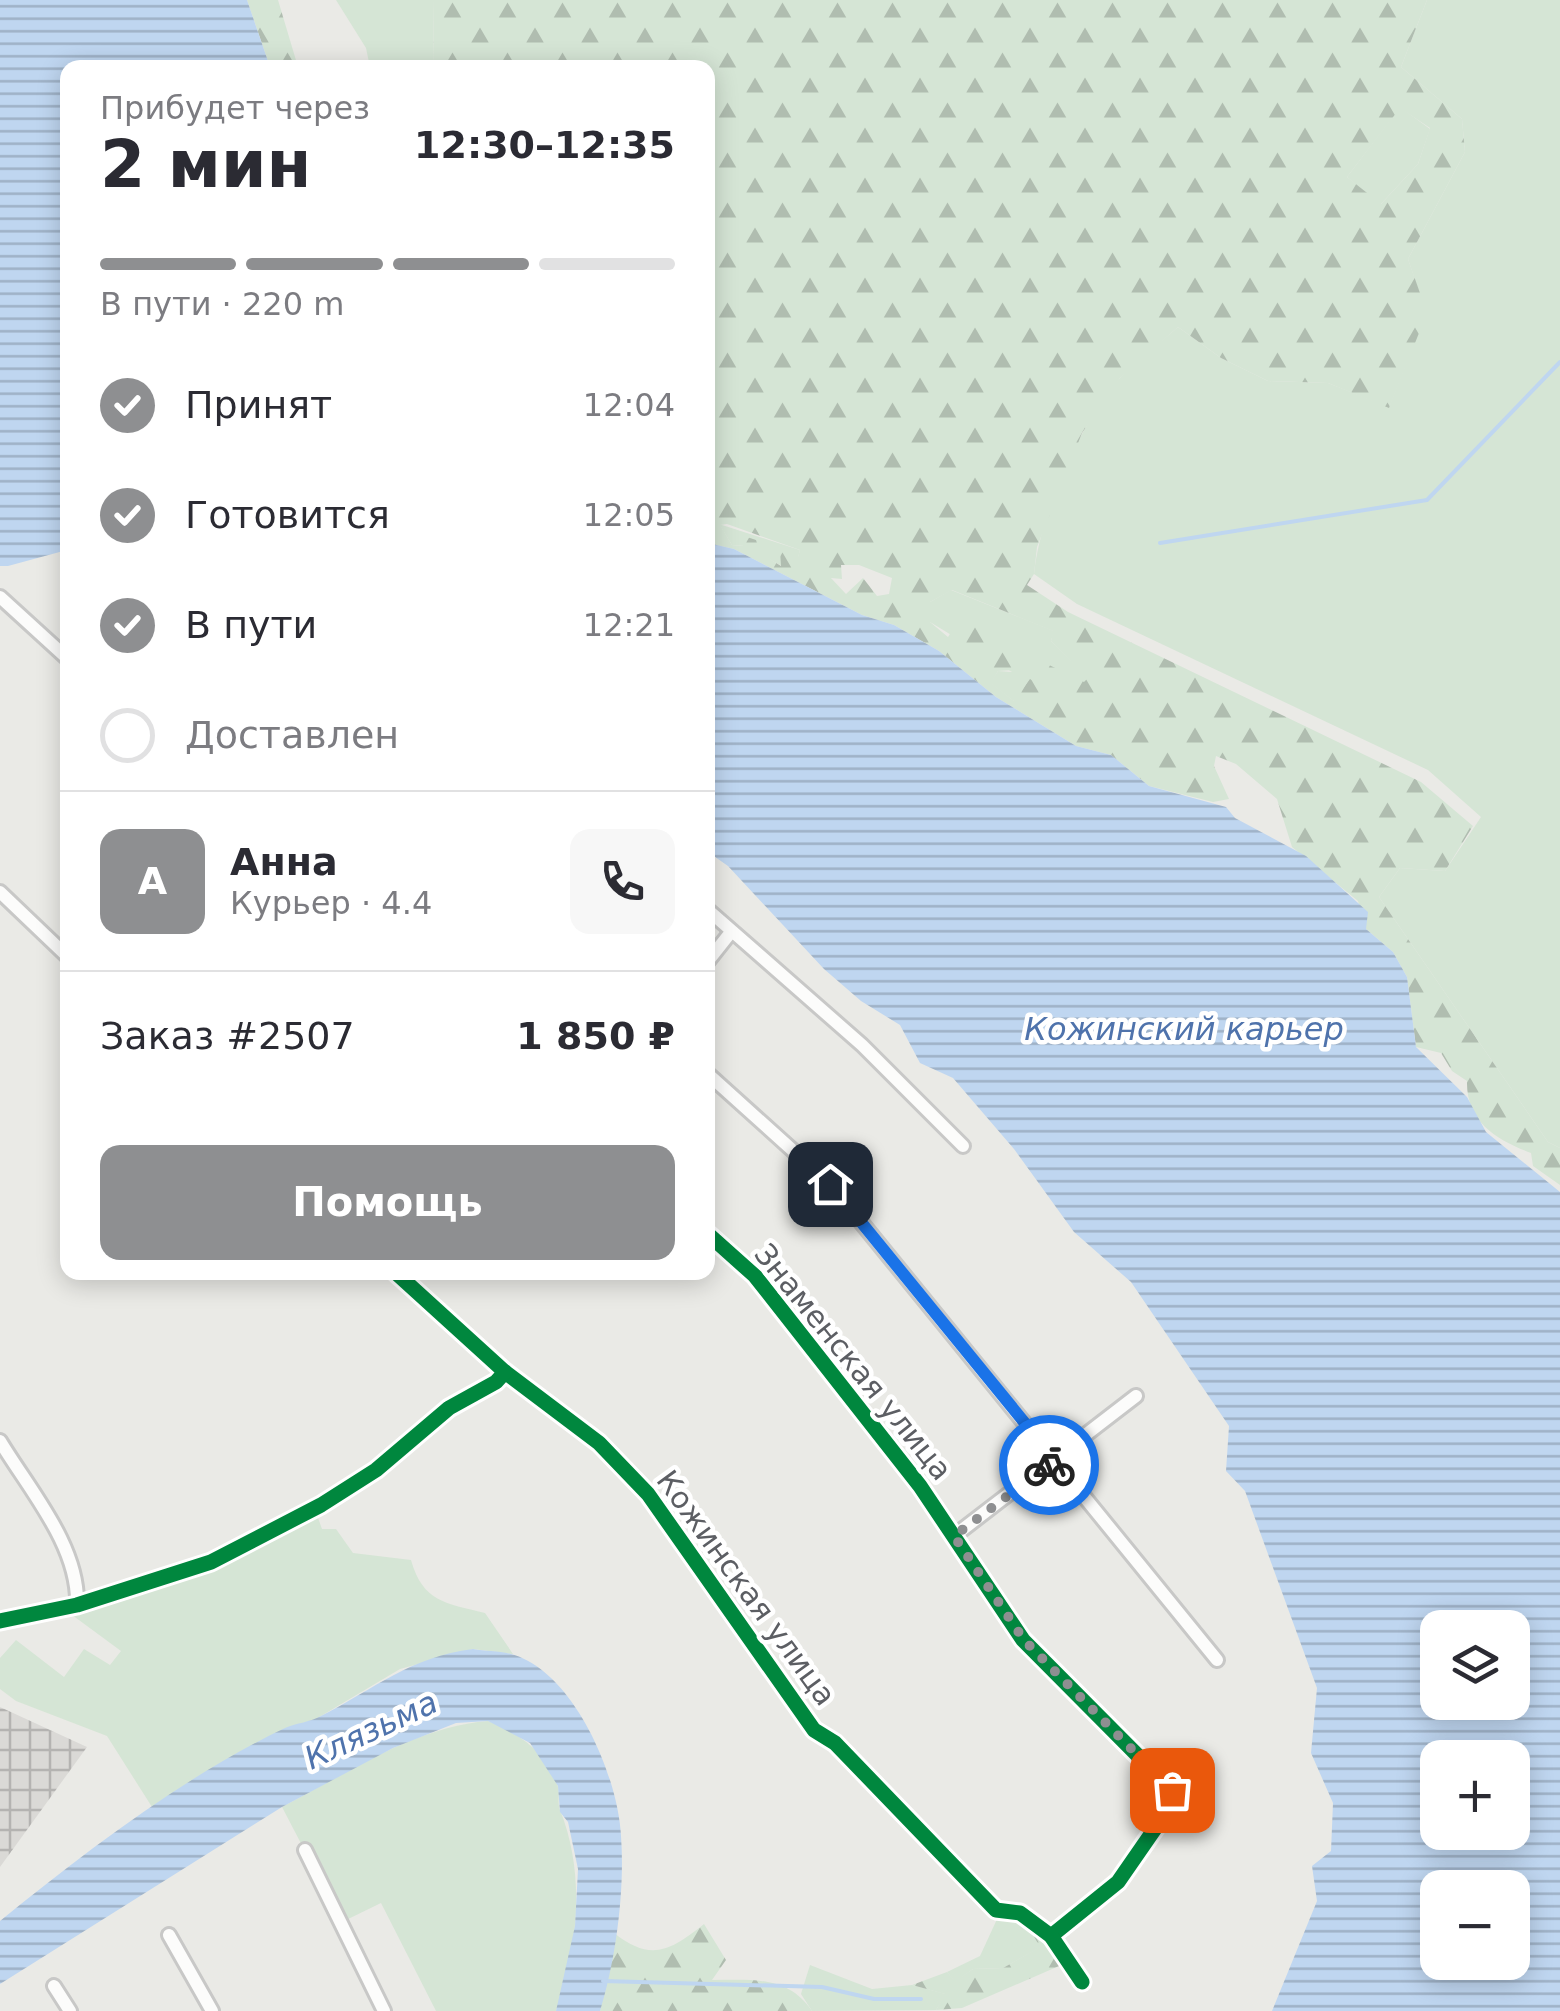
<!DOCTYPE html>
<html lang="ru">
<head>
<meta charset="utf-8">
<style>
  :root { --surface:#fff; --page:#f7f7f7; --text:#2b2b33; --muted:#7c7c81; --line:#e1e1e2; --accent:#8e8f91 }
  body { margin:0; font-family:"DejaVu Sans",sans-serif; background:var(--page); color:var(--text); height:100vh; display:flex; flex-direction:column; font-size:38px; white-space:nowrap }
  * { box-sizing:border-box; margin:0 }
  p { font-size:32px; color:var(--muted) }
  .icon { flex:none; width:55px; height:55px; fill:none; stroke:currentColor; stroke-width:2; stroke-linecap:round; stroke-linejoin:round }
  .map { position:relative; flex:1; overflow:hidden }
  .drawer { position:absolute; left:60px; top:60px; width:655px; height:1220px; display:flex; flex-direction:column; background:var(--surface); border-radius:20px; box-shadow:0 5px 25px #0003 }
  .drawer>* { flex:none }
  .fabs { position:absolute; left:1420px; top:1610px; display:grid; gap:20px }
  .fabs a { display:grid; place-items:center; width:110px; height:110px; border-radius:20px; background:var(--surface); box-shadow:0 5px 25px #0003; font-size:50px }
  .pin { position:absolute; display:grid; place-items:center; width:85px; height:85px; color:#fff; margin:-42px; border-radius:20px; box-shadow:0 5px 15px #0006 }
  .courier { position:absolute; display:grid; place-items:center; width:100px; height:100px; margin:-50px; border:8px solid #1a73e8; border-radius:50%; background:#fff; color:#222; box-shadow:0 2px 12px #0007 }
  .headline em { font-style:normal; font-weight:700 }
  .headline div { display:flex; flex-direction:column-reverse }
  .headline { display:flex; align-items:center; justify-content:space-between; height:170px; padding:0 40px }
  h1 { font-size:65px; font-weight:700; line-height:75px }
  .bar { display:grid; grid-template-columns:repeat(4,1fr); gap:15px 10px; align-content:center; height:120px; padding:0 40px }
  .bar i { height:12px; border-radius:8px; background:var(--line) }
  .bar .selected { background:var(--accent) }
  .bar p { grid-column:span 4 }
  .line { display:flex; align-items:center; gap:25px; padding:0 40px; border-top:2px solid var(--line) }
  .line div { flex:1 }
  .round { display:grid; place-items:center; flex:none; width:105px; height:105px; border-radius:20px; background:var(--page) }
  ol { padding:0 40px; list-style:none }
  li { display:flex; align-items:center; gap:30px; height:110px }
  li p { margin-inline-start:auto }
  li .icon { padding:10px; border-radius:50%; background:var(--accent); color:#fff; stroke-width:4 }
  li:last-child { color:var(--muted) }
  li i { width:55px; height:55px; border:5px solid var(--line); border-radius:50% }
  .button { display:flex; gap:20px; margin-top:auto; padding:20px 40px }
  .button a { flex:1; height:115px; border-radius:20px; background:var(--accent); color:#fff; font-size:40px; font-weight:700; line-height:115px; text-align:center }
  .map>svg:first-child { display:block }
  .industrial { fill:url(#industrial-grid) }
  .green { fill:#d5e5d5 }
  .forest { fill:url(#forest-firs); fill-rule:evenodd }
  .water { fill:url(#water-rules); fill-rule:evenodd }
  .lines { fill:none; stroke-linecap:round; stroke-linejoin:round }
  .stream { stroke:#bfd6f0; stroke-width:4 }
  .minor-casing { stroke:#c8c8c7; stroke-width:18 }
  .minor { stroke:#fcfcfb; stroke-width:12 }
  .cycleway-casing { stroke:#fff; stroke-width:21 }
  .cycleway { stroke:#00873e; stroke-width:15 }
  .done { stroke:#8e8f91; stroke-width:10; stroke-dasharray:0 18 }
  .route { stroke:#1a73e8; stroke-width:12 }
  .labels { text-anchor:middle; stroke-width:9; stroke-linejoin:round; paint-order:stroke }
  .street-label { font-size:30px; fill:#5c5e63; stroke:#fff }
  .water-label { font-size:32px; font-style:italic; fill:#4f73ac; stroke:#fff }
</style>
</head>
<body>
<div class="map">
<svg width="1560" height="2011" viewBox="0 0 1560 2011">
  <defs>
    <pattern id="industrial-grid" width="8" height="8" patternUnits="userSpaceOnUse" patternTransform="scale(2.5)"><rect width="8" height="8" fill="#dad9d6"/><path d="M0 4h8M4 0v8" fill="none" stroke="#b4b3b1"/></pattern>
    <pattern id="forest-firs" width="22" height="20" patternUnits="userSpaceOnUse" patternTransform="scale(2.5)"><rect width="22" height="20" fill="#d5e5d5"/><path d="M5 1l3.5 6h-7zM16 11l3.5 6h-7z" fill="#b0bdb0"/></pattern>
    <pattern id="water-rules" width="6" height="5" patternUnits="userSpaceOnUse" patternTransform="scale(2.5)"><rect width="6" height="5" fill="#bfd6f0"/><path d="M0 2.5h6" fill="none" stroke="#9eb1c6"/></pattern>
  </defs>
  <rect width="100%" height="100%" fill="#eaeae6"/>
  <!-- industrial -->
  <path class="industrial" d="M 0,1707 L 87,1747 L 0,1867 Z"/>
  <!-- green -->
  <g class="green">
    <path d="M 336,0 L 433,0 L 434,67 L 370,67 L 366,48 Z"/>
    <path d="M 1427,0 L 1560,0 L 1560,1148 L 1548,1142 L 1379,897 L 1400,868 L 1445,871 L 1481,817 L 1428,770 L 1077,604 L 1034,574 C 1040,514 1080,423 1120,378 C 1137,359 1160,343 1178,327 L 1221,358 L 1268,381 L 1328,383 L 1389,407 L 1426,313 L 1408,259 L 1465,152 L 1462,119 L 1401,67 Z"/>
    <path d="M 1400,107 L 1430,129 L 1418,164 L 1380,205 L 1347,177 Z"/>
    <path d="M 719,524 L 800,550 L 798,558 L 788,555 L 782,566 L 744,546 L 732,545 Z"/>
    <path d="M 951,590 L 1054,631 L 1051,641 L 1089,678 L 1085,682 L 1041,686 L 1015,702 L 990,683 L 998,671 L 1012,672 L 930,622 L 930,602 Z"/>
    <path d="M 317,1515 L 322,1529 L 336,1529 L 353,1553 L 411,1560 C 423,1602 445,1603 485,1613 L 513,1654 L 473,1649 L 400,1669 L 316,1719 L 287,1728 L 152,1807 L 107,1736 L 16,1701 L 0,1689 L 0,1658 L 16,1640 L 64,1677 L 84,1649 L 110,1665 L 121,1651 L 68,1612 L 217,1568 Z"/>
    <path d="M 488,1721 C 517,1732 550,1754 558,1787 C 560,1794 557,1802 560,1810 C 585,1872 579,1946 556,2011 L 436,2011 L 381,1903 L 342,1922 L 282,1807 C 347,1773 414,1727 488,1721 Z"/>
    <path d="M 998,1917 L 1028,1926 L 1041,1947 L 1003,1968 L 973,1969 L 955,1982 L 947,1972 L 980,1956 Z"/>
    <path d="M 810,1965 L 872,1989 L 912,1985 L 946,1994 L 936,2010 L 812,2011 L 801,1994 Z"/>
  </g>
  <!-- forest -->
  <g class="forest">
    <path d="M 247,0 L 278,0 L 298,67 L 270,67 Z"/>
    <path d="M 433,0 L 1427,0 L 1401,67 L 1462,119 L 1465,152 L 1408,259 L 1427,313 L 1389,408 L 1328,383 L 1268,381 L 1221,358 L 1178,327 L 1120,378 L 1082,433 L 1037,547 L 1034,574 L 1027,585 L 1068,612 L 1421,782 L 1473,826 L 1445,871 L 1400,868 L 1379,897 L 1548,1142 L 1560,1148 L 1560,1185 L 1533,1166 L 1531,1153 C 1497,1140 1466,1122 1467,1081 L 1452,1071 L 1441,1053 L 1416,1047 L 1407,977 L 1393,952 L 1366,929 L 1358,901 L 1292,847 L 1277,799 L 1236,764 L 1216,756 L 1214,766 L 1229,799 L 1213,802 L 1149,786 L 1111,755 L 1076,746 L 996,697 L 939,651 L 894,625 L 862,615 L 734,549 L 708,543 L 708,68 L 434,67 ZM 1400,108 L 1430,128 L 1418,164 L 1381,204 L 1347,177 ZM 727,524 L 800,550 L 798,557 L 780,550 L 781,566 L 760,553 L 756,540 L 747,537 L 743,546 L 732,545 L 720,525 ZM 841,565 L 859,565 L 892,578 L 889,594 L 877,596 L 863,578 L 846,594 L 831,578 L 842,579 ZM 952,590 L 1053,631 L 1051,641 L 1088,678 L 1084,682 L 1047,664 L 1041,670 L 1040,685 L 1030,679 L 1014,701 L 991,683 L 998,671 L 1028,669 C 1012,634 999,627 961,616 L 948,637 L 930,622 L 930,602 Z"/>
    <path d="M 704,1924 L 726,1960 L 712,1980 C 751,1980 788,1975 812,2011 L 600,2011 L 614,1933 C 651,1962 670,1951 704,1924 Z"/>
    <path d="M 1028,1926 L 1050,1941 L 1066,1963 L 962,2008 L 936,2010 L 945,1994 L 912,1985 L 947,1972 L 955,1981 L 973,1969 L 1003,1968 L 1040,1947 Z"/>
  </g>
  <!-- water -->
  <g class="water">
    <path d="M 0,0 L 247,0 L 270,67 L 68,68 L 67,550 L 8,566 L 0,566 Z"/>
    <path d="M 708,543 L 734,549 L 862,615 L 894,625 L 939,651 L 996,697 L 1076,746 L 1111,755 L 1149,786 L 1226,807 L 1235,818 L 1306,856 L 1368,912 L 1366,929 L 1393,952 L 1407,977 L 1416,1047 L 1467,1097 L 1486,1132 L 1560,1192 L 1560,2011 L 1272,2011 L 1317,1901 L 1312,1866 L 1331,1851 L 1333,1803 L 1311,1753 L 1317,1688 L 1245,1491 L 1226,1471 L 1229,1426 L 1131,1282 L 1074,1232 L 1014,1149 L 953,1078 L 920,1063 L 900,1025 L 861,1001 L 824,969 L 728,866 L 708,852 ZM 1438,1628 L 1512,1628 L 1512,1702 L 1438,1702 ZM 1438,1758 L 1512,1758 L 1512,1832 L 1438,1832 ZM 1438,1888 L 1512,1888 L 1512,1962 L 1438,1962 Z"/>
    <path d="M 473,1649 C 485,1651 499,1651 511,1654 C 574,1671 618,1776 621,1836 C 625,1890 616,1959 600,2011 L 556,2011 L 575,1926 L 578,1869 L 568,1822 L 560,1812 L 558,1786 L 530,1743 L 488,1721 L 456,1723 L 393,1748 L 282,1807 L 0,1984 L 0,1921 C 85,1852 186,1775 285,1728 C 297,1723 310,1722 321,1716 C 376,1688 410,1657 473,1649 Z"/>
  </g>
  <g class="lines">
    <!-- stream -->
    <g class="stream">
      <path d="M 1160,543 L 1427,500 L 1560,362"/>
      <path d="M 603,1981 L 822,1987 L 874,1999 L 921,1999"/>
    </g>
    <defs>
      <g id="minor">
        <path d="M 0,597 L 68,659"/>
        <path d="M 0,892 L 68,957"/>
        <path d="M 708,910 L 862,1045 L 963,1146"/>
        <path d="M 708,961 L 731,932"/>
        <path d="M 708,1074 L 830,1184 L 1217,1660"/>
        <path d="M 708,1234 L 755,1276 L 920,1486 L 1023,1640 L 1172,1790 L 1172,1804 L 1118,1882 L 1051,1936"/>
        <path d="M 395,1272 L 505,1372 L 599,1443 L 648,1494 L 814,1730 L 835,1743 L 996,1910 L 1020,1913 L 1051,1936 L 1082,1982"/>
        <path d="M 0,1441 C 30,1491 79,1546 77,1605"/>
        <path d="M 954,1536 L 1136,1396"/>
        <path d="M 0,1621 L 77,1605 L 211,1562 L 321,1505 L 376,1470 L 449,1408 L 496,1382 L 505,1372"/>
        <path d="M 305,1850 L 384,2011"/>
        <path d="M 169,1935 L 212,2011"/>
        <path d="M 54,1986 L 70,2011"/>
      </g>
    </defs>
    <!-- minor casing -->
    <use href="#minor" class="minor-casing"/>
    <!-- minor -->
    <use href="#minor" class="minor"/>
    <defs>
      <g id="cycleway">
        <path d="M 708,1234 L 755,1276 L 920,1486 L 1023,1640 L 1172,1790 L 1172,1804 L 1118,1882 L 1051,1936"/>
        <path d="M 395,1272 L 505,1372 L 599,1443 L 648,1494 L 814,1730 L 835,1743 L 996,1910 L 1020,1913 L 1051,1936 L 1082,1982"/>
        <path d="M 0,1621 L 77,1605 L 211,1562 L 321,1505 L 376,1470 L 449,1408 L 496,1382 L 505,1372"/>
      </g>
    </defs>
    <!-- cycleway casing -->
    <use href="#cycleway" class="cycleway-casing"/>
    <!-- cycleway -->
    <use href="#cycleway" class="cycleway"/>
  </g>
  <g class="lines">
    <!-- done -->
    <path class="done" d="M 1049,1465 L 954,1536 L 1024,1640 L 1172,1790"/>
    <!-- route -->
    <path class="route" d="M 830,1184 L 1055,1460 L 1049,1465"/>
  </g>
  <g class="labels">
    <!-- street labels -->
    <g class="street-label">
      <text transform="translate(853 1362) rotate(51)" y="10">Знаменская улица</text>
      <text transform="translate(746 1588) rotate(54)" y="10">Кожинская улица</text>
    </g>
    <!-- water labels -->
    <g class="water-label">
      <text x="1184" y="1040">Кожинский карьер</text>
      <text transform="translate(371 1730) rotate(-25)" y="11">Клязьма</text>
    </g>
  </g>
</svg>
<div class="fabs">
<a><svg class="icon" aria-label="layers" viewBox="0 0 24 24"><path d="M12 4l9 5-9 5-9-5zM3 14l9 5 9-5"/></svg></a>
<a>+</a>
<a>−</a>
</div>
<div class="pin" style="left:1172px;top:1790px;background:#ea580c"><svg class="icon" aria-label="bag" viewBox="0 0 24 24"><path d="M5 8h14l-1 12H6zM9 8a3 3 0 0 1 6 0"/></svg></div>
<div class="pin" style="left:830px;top:1184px;background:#1f2937"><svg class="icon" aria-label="home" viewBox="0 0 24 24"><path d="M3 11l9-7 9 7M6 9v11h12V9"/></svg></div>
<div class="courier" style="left:1049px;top:1465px"><svg class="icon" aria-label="bike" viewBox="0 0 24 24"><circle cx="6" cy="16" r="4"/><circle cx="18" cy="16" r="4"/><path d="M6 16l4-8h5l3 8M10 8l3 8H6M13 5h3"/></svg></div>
<section class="drawer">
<div class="headline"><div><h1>2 мин</h1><p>Прибудет через</p></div><em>12:30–12:35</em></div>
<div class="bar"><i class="selected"></i><i class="selected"></i><i class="selected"></i><i></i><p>В пути · 220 m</p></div>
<ol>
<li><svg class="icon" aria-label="check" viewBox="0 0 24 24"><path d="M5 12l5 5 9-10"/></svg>Принят<p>12:04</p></li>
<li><svg class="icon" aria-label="check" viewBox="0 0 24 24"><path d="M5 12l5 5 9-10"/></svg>Готовится<p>12:05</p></li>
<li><svg class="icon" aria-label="check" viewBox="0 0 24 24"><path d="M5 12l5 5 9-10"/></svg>В пути<p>12:21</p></li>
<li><i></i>Доставлен</li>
</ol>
<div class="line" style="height:180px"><b class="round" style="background:var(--accent);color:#fff">А</b><div><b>Анна</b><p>Курьер · 4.4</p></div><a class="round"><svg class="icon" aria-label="phone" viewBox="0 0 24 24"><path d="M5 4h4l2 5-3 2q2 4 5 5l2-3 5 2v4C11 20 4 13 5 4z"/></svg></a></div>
<div class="line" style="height:130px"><div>Заказ #2507</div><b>1 850 ₽</b></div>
<div class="button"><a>Помощь</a></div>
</section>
</div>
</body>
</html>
